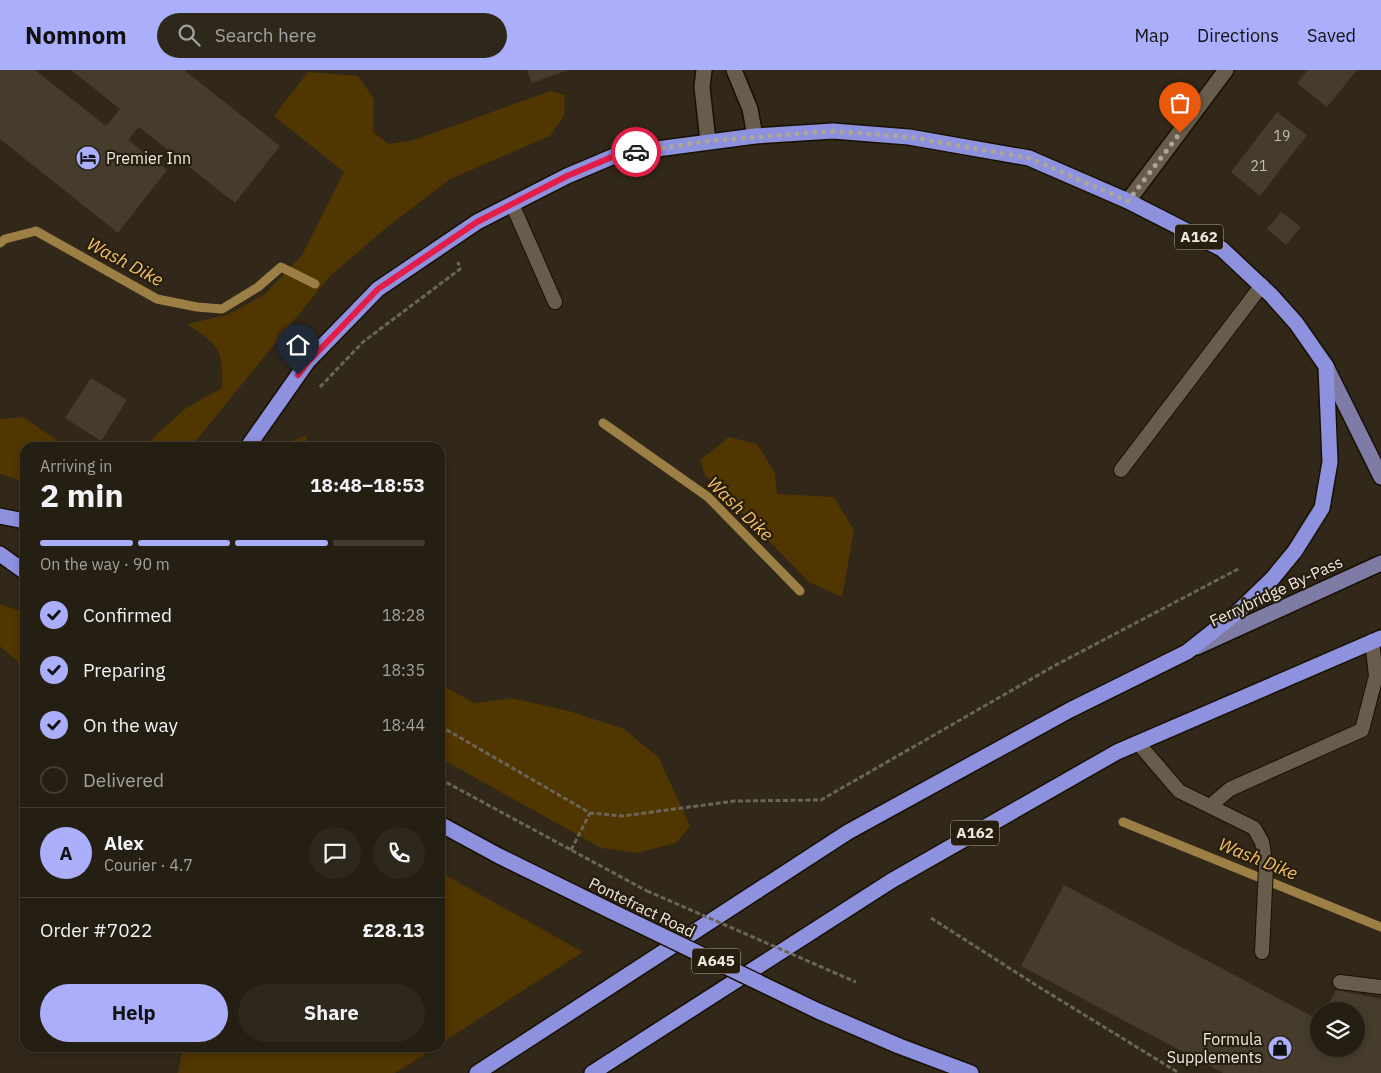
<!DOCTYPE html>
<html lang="en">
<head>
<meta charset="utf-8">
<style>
  :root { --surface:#251e13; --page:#2d271c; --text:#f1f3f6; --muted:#a3a2a0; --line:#423c33; --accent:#abaffb }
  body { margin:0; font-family:"IBM Plex Sans",sans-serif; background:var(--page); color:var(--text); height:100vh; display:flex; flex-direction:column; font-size:19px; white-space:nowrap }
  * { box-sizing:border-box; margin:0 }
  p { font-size:16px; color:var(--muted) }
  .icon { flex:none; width:28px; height:28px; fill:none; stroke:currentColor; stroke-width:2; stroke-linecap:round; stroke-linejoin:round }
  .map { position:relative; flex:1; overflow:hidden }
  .details { position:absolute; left:20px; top:372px; width:425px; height:610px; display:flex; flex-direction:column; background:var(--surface); border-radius:15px; box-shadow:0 2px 8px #0003,0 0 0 1px var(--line) }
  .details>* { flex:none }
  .buttons { position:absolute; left:1310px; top:932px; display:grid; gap:10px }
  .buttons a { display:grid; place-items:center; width:55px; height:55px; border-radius:50%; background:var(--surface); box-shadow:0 2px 8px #0003,0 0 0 1px var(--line); font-size:25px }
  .pin { position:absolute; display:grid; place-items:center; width:42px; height:42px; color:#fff; margin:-51px -21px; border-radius:50% 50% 50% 0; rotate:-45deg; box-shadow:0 0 5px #0007 }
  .pin .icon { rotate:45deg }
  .courier { position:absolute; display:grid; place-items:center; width:50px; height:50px; margin:-25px; border:4px solid #e11d48; border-radius:50%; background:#fff; color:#222; box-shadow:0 1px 6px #0007 }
  .head em { font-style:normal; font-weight:700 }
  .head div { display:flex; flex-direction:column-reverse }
  .head { display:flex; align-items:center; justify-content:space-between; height:85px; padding:0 20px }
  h1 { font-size:32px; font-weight:700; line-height:38px }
  .bar { display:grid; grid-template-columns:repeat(4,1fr); gap:8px 5px; align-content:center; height:60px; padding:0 20px }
  .bar i { height:6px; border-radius:4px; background:var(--line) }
  .bar .on { background:var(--accent) }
  .bar p { grid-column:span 4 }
  .line { display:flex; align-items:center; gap:12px; padding:0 20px; border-top:1px solid var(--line) }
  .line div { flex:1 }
  .round { display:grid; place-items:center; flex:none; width:52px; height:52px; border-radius:26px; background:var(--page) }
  ol { padding:0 20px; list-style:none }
  li { display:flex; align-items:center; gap:15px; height:55px }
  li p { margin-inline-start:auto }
  li .icon { padding:5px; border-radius:50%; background:var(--accent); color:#111; stroke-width:4 }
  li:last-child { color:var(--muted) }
  li i { width:28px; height:28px; border:2px solid var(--line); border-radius:50% }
  .primary-button { display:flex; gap:10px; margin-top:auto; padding:10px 20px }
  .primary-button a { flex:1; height:58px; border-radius:30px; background:var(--accent); color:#111; font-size:20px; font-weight:700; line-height:58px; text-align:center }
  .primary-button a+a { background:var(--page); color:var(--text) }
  header { display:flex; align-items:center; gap:30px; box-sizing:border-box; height:70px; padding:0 25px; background:var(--accent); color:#111 }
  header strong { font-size:24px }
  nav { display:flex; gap:28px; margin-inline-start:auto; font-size:18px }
  .search { width:350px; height:45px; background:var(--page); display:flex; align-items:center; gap:12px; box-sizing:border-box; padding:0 18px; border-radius:28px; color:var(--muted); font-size:19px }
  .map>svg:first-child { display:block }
  .green { fill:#503601 }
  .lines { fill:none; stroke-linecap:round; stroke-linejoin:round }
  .stream { stroke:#9c7f44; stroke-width:9 }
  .building { fill:#463c2c }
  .lane-casing { stroke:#191004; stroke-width:16 }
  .street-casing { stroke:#191004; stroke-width:18 }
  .primary-casing { stroke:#191004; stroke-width:18 }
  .highway-casing { stroke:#191004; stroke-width:18 }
  .path { stroke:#6c6457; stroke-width:3; stroke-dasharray:5 2.5; stroke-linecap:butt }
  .lane { stroke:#685d4d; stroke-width:14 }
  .street { stroke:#685d4d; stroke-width:15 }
  .primary { stroke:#7e7ca4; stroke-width:15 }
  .highway { stroke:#8d91de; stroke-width:15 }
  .highway-bridge-casing { stroke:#191004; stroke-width:18; stroke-linecap:butt }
  .path-bridge { stroke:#6c6457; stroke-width:3; stroke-dasharray:5 2.5; stroke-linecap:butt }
  .highway-bridge { stroke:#8d91de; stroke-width:15 }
  .done { stroke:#aca59a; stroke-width:5; stroke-dasharray:0 9 }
  .route { stroke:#e11d48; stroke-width:6 }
  .labels { text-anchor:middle; stroke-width:4.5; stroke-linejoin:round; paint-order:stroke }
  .number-label { font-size:14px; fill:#c5bdb2 }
  .shield { fill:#271e0f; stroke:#b3aba1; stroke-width:1 }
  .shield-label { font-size:15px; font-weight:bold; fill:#efe8df }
  .poi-label { font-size:16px; fill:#efe8df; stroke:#271e0f; text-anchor:start }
  .street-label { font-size:16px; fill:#efe8df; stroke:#271e0f }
  .water-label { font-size:18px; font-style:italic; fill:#f7c063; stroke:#271e0f }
</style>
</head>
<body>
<header>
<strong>Nomnom</strong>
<div class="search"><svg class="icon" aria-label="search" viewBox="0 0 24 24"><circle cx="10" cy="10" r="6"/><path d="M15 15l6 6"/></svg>Search here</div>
<nav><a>Map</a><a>Directions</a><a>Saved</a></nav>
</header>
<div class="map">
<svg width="1381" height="1003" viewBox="0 0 1381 1003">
  <rect width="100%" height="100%" fill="#312819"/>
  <!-- green -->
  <g class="green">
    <path d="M 308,2 L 358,6 L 374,29 L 373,62 L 389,74 L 414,70 L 550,21 L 565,25 L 564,46 L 550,66 L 450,109 L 386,158 L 329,207 L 191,377 L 143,377 L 186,338 L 222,318 C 223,277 220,277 187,254 L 227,245 L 265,224 L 302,185 L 344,102 L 274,46 Z"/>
    <path d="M 23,347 L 67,377 L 25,378 L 25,412 L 0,404 L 0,349 Z"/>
    <path d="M 307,365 L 306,377 L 285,377 L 287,373 Z"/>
    <path d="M 729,367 L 757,374 L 775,403 L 777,424 L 834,427 L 854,460 L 842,527 L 809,512 L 705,405 L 700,390 Z"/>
    <path d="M 0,534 L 25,543 L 25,598 L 0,576 Z"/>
    <path d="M 440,614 L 474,633 L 511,628 L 569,641 L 624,659 L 659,688 L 690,756 L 676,773 L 637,783 L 601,778 L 440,688 Z"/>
    <path d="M 440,802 L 583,882 L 440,974 Z"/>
    <path d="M 183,978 L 435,978 L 395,1003 L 178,1003 Z"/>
  </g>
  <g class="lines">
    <!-- stream -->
    <g class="stream">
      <path d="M 0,173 L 5,169 L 36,161 L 157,229 L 197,237 L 222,239 L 258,217 L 281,197 L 315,214"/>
      <path d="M 603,353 L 708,427 L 800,521"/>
      <path d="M 1123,752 L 1381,857"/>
    </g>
  </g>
  <!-- building -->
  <g class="building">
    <path d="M 0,0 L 35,0 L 106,56 L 120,39 L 71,0 L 184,0 L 280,76 L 235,133 L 139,57 L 128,70 L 167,100 L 118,163 L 0,69 Z"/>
    <path d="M 527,0 L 568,0 L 532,13 Z"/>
    <path d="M 1308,0 L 1357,0 L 1327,37 L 1297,13 Z"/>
    <path d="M 1277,42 L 1307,65 L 1260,126 L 1231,102 Z"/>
    <path d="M 1281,142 L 1301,157 L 1286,175 L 1267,159 Z"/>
    <path d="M 91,308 L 127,330 L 101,371 L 65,348 Z"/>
    <path d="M 1064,815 L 1319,950 L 1319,979 L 1356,979 L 1356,941 L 1325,941 L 1336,920 L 1381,929 L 1381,1003 L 1223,1003 L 1021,896 Z"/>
  </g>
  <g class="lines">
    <defs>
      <g id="lane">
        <path d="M 512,134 L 555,232"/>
        <path d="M 1121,400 L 1262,215"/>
        <path d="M 1138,673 L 1179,721 L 1254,758 L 1262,772 L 1266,797 L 1262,882"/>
        <path d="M 1210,736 L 1230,719 L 1362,660 L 1376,606 L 1372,571"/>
        <path d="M 1340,912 L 1381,917"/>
      </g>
      <g id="street">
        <path d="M 704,0 L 702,17 L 708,71"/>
        <path d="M 734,0 L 750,39 L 755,66"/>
        <path d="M 1128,131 L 1226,0"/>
      </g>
      <g id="primary">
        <path d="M 1326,296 L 1381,407"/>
        <path d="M 1197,577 L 1381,493"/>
      </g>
      <g id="highway">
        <path d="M 247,378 L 308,291 L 378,219 L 477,152 L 567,106 L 619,84 L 755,66 L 833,61 L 909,67 L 1029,88 L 1128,131 L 1222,179 L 1271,225 L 1296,253 L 1326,296 L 1330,392 L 1322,438 L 1295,481 L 1272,509 L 1240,540 L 1187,582 L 1070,640 L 848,762 L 477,1003"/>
        <path d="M 0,446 L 25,451"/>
        <path d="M 0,484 L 25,502"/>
        <path d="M 440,754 L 499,786 L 613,842"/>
        <path d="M 818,941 L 899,976 L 971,1003"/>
        <path d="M 592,1003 L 891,811 L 1117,682 L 1381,568"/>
      </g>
    </defs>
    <!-- lane casing -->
    <use href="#lane" class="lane-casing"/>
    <!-- street casing -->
    <use href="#street" class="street-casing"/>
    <!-- primary casing -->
    <use href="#primary" class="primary-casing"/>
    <!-- highway casing -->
    <use href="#highway" class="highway-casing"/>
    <!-- path -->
    <g class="path">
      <path d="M 320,317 L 363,272 L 460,199 L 458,192"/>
      <path d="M 440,656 L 590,743 L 622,746 L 735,731 L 821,730 L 1054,596 L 1240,498"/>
      <path d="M 440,709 L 647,821"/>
      <path d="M 571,780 L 590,743"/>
      <path d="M 931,848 L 1039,917 L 1179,1003"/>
    </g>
    <!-- lane -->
    <use href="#lane" class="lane"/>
    <!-- street -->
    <use href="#street" class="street"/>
    <!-- primary -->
    <use href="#primary" class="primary"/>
    <!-- highway -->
    <use href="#highway" class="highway"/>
    <defs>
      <path id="highway-bridge" d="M 613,842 L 818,941"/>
    </defs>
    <!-- highway-bridge casing -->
    <use href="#highway-bridge" class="highway-bridge-casing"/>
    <!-- path-bridge -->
    <path class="path-bridge" d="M 647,821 L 856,912"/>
    <!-- highway-bridge -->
    <use href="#highway-bridge" class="highway-bridge"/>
  </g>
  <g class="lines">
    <!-- done -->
    <path class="done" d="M 636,82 L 708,71 L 794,64 L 833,61 L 909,67 L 1029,88 L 1128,131 L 1180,63"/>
    <!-- route -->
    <path class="route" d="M 298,305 L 308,292 L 378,219 L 477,152 L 567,106 L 619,84 L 636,82"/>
  </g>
  <!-- icons -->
  <defs>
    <symbol id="hotel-disc" viewBox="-11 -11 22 22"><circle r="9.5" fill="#abaffb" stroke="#271e0f"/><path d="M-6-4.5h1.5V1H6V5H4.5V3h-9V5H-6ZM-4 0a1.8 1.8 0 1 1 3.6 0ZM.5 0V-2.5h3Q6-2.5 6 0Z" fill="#111"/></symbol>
    <symbol id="shop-disc" viewBox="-11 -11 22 22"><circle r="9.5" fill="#abaffb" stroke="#271e0f"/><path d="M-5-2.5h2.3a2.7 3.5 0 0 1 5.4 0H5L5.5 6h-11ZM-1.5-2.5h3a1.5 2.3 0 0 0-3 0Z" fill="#111"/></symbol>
  </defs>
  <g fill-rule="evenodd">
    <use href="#hotel-disc" x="74" y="74" width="28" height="28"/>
    <use href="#shop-disc" x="1266" y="964" width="28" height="28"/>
  </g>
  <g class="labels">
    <!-- number labels -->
    <g class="number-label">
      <text x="1282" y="71">19</text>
      <text x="1259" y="101">21</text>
    </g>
    <!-- shield labels -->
    <g class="shield">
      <rect x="1175" y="154.5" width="48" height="25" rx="4"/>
      <rect x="951" y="750.5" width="48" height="25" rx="4"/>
      <rect x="692" y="878.5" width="48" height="25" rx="4"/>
    </g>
    <g class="shield-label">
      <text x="1199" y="172">A162</text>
      <text x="975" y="768">A162</text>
      <text x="716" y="896">A645</text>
    </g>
    <!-- poi labels -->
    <g class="poi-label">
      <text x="106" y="94">Premier Inn</text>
      <text x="1262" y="975" text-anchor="end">Formula<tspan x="1262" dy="18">Supplements</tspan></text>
    </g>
    <!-- street labels -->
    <g class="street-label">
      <text transform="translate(1276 521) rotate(-25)" y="6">Ferrybridge By-Pass</text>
      <text transform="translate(642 837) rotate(26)" y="6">Pontefract Road</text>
    </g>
    <!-- water labels -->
    <g class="water-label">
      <text transform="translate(125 192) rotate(28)" y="6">Wash Dike</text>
      <text transform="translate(740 439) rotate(44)" y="6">Wash Dike</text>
      <text transform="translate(1258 789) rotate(22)" y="6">Wash Dike</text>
    </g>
  </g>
</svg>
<div class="buttons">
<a><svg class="icon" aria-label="layers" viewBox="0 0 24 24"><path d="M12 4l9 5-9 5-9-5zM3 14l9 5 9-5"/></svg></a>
</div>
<div class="pin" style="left:1180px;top:63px;background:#ea580c"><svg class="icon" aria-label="bag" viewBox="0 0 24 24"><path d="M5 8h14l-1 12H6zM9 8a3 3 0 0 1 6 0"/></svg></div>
<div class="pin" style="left:298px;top:305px;background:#1f2937"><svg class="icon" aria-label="home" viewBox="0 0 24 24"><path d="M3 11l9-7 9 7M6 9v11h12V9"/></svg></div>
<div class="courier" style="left:636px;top:82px"><svg class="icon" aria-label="car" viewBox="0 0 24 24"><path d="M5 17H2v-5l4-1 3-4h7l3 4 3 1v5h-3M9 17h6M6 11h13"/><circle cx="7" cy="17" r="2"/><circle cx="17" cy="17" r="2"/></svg></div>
<section class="details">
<div class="head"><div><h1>2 min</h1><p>Arriving in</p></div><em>18:48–18:53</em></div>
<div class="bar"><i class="on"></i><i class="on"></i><i class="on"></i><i></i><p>On the way · 90 m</p></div>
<ol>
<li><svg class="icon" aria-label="check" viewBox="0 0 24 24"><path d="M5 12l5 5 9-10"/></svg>Confirmed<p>18:28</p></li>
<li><svg class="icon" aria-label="check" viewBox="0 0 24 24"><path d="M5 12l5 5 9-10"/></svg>Preparing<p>18:35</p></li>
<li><svg class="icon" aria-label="check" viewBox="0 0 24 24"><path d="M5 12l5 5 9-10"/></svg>On the way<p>18:44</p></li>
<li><i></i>Delivered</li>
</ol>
<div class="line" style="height:90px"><b class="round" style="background:var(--accent);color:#111">A</b><div><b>Alex</b><p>Courier · 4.7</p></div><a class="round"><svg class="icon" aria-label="chat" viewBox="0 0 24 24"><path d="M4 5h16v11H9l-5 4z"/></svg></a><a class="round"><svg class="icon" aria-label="phone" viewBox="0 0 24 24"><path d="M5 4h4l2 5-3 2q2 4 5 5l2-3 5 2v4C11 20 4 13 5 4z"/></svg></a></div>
<div class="line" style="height:65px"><div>Order #7022</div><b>£28.13</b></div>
<div class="primary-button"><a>Help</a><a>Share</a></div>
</section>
</div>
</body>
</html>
